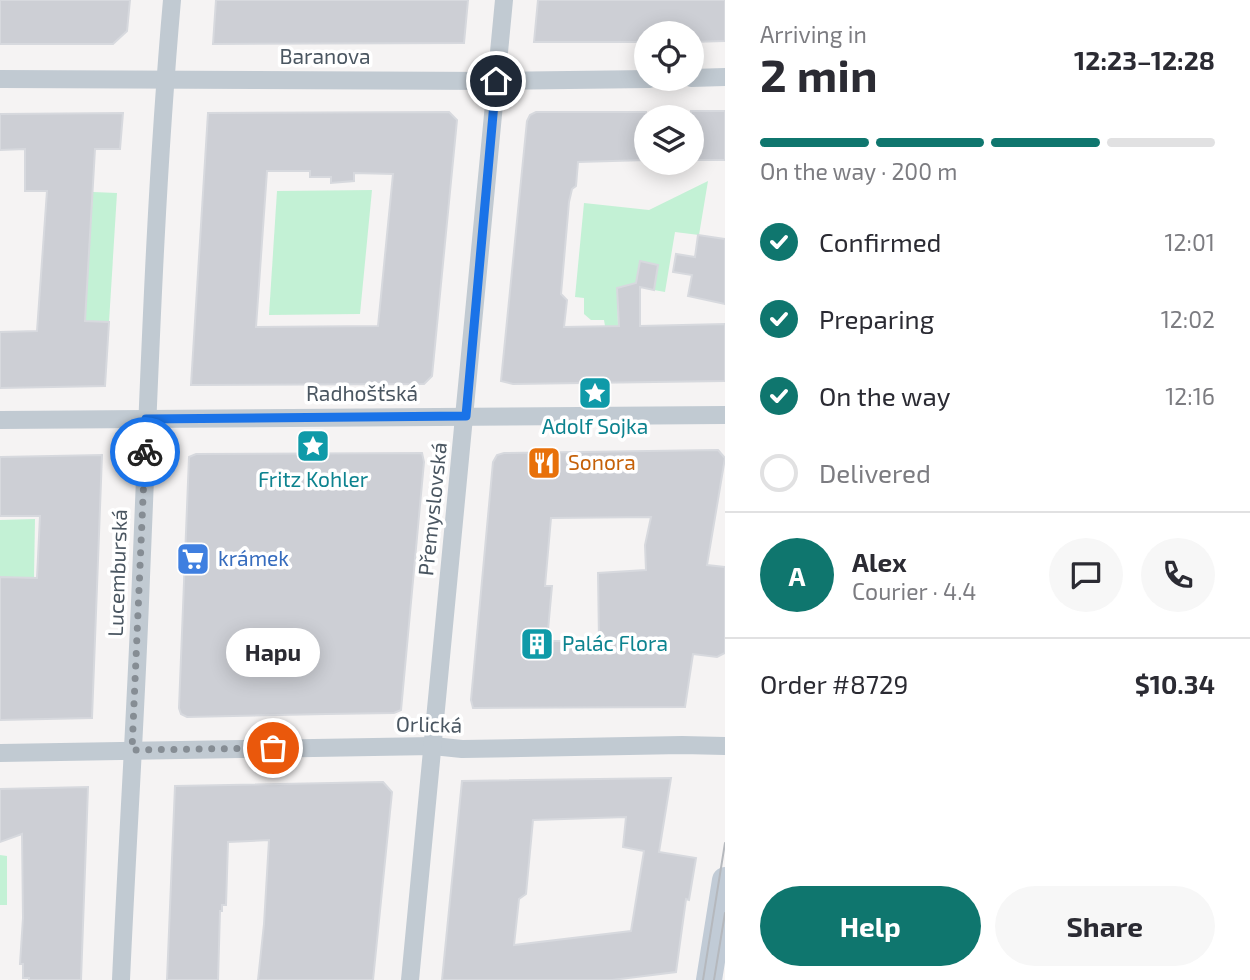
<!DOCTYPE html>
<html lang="en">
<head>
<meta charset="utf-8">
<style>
  :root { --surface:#fff; --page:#f7f7f7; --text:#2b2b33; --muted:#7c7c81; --line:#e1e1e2; --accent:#0f766e }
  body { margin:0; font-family:"Exo 2",sans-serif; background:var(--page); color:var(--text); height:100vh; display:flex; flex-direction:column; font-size:26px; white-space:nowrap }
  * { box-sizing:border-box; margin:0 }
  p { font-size:23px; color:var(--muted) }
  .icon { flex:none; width:38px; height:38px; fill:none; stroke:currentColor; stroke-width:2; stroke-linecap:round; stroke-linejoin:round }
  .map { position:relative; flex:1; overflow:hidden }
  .details { display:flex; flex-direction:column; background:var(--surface); width:525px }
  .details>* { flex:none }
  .buttons { position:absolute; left:634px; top:21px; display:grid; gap:14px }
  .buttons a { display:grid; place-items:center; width:70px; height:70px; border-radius:50%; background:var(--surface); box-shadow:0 4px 18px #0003; font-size:35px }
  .pin { position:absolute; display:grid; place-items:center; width:60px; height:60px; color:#fff; margin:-30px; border:4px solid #fff; border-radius:50%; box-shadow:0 2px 7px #0007 }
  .courier { position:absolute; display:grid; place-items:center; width:70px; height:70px; margin:-35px; border:5px solid #1a73e8; border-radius:50%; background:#fff; color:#222; box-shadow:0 2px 9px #0007 }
  .bubble { position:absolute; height:49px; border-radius:24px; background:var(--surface); box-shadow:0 4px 18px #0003; font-size:23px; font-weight:700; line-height:49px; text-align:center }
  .headline em { font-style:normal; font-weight:700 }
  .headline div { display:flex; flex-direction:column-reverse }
  .headline { display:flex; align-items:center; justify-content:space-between; height:119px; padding:0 35px }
  h1 { font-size:46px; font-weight:700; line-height:52px }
  .bar { display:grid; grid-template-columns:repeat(4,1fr); gap:10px 7px; align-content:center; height:84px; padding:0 35px }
  .bar i { height:9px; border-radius:5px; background:var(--line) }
  .bar .selected { background:var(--accent) }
  .bar p { grid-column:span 4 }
  .line { display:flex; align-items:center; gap:18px; padding:0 35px; border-top:2px solid var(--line) }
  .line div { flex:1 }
  .round { display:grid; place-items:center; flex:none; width:74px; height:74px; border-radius:37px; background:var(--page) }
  ol { padding:0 35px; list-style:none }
  li { display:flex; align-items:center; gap:21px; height:77px }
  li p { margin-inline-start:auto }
  li .icon { padding:7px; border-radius:50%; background:var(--accent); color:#fff; stroke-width:4 }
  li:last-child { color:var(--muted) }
  li i { width:38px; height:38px; border:4px solid var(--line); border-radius:50% }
  .action { display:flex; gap:14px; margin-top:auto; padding:14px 35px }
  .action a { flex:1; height:80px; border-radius:42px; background:var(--accent); color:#fff; font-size:28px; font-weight:700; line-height:80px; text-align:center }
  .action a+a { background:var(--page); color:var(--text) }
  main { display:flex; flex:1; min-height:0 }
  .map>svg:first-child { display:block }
  .green { fill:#c3f1d5 }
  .building { fill:#cdcfd5; stroke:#d7d9de; stroke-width:2; fill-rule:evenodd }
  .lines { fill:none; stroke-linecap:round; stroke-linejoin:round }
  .street { stroke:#c1cad2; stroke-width:18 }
  .secondary { stroke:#c1cbd6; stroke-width:26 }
  .tram { stroke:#b5b8bd; stroke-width:2 }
  .done { stroke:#868d94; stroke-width:7; stroke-dasharray:0 12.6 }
  .route { stroke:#1a73e8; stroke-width:9 }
  .labels { text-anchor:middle; stroke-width:7; stroke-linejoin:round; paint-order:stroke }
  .street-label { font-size:21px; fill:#4a5661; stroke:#fff }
  .culture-label { font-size:21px; fill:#0d838f; stroke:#fff }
  .food-label { font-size:21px; fill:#c56008; stroke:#fff; text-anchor:start }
  .shop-label { font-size:21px; fill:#366cbe; stroke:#fff; text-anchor:start }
</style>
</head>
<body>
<main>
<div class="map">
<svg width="725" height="980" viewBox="0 0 725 980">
  <rect width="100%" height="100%" fill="#f5f3f3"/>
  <!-- green -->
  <g class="green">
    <path d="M 708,181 L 699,235 L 675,232 L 665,292 L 654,290 L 658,265 L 640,261 L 636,286 L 617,288 L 618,326 L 605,326 L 604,320 L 591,320 L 584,314 L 584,298 L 575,297 L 584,203 L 649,210 Z"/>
    <path d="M 372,190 L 360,314 L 269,315 L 277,191 Z"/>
    <path d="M 93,192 L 117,193 L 109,322 L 85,321 Z"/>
    <path d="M 35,519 L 34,578 L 0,577 L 0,520 Z"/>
    <path d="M 0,855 L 7,856 L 7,905 L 0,905 Z"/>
  </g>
  <!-- building -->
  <g class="building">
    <path d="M 0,0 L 130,0 L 127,31 L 113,44 L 0,44 Z"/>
    <path d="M 216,0 L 468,0 L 464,43 L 213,44 Z"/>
    <path d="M 538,0 L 725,0 L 725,41 L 691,42 L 691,33 L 646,33 L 646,42 L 534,42 Z"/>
    <rect x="691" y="111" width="34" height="49"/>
    <path d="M 449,112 L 457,120 L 432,376 L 424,384 L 191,385 L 208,113 ZM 267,171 L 310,171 L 310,177 L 331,177 L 331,183 L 354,181 L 354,173 L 393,174 L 378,326 L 256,327 Z"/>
    <path d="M 536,112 L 646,112 L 646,160 L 578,162 L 576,186 L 572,189 L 569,202 L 561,294 L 567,300 L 564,327 L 619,326 L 617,288 L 636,283 L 640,261 L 658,265 L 654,290 L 640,287 L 640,326 L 725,324 L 725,381 L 513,384 L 501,381 L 527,121 L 530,115 Z"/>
    <path d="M 123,113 L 120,149 L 95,149 L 85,321 L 109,322 L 105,386 L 0,388 L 0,332 L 37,331 L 47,191 L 25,191 L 25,149 L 0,150 L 0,114 Z"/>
    <path d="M 698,235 L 725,239 L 725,304 L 688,296 L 692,275 L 673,272 L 676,254 L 695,257 Z"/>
    <path d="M 718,450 L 725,458 L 707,565 L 725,567 L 725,653 L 717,657 L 693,654 L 685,707 L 473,708 L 471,700 L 493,462 L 497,455 L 504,453 ZM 651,517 L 645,545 L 646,570 L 598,573 L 599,641 L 547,641 L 552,586 L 545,586 L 551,518 Z"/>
    <path d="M 422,453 L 424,462 L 401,710 L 394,713 L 326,714 L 187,717 L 181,714 L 179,708 L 189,457 L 196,454 Z"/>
    <path d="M 102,455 L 92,718 L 0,720 L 0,577 L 37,578 L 40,516 L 0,516 L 0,457 Z"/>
    <path d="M 671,778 L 659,852 L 696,858 L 689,900 L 686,899 L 676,972 L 612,980 L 442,980 L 462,781 ZM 626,817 L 623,847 L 644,851 L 631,931 L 514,945 L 519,899 L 526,894 L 533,820 Z"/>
    <path d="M 383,782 L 392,792 L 373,980 L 258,980 L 264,924 L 269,840 L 228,842 L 226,905 L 222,905 L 222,911 L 220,911 L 218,980 L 167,980 L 175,786 Z"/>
    <path d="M 88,787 L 81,980 L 29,980 L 29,978 L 23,978 L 23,964 L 20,964 L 23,918 L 22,834 L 0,842 L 0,789 Z"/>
  </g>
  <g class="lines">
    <!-- street -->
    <g class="street">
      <path d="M 691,78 L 725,77"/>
      <path d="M 0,79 L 496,81 L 650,79"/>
      <path d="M 0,420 L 725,415"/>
      <path d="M 0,753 L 433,746 L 462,749 L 682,745 L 725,746"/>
      <path d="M 121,980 C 127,846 136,712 141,577 C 149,385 155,192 172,0"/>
      <path d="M 410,980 L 504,0"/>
    </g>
    <!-- secondary -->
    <path class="secondary" d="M 709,980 L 725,880"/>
    <!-- tram -->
    <g class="tram">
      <path d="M 703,980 L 725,843"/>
      <path d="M 714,980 L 725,913"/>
    </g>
  </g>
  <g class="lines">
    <!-- done -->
    <path class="done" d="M 145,452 L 132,750 L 273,748"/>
    <!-- route -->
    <path class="route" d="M 145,452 L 146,419 L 466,416 L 496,81"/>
  </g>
  <!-- icons -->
  <defs>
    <symbol id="sight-square" viewBox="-11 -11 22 22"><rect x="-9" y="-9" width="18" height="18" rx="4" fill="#0f9aa8" stroke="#fff"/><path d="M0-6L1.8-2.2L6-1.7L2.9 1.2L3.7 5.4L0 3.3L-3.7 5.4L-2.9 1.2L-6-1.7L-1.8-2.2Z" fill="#fff"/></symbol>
    <symbol id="restaurant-square" viewBox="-11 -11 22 22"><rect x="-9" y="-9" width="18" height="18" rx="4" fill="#e8710a" stroke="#fff"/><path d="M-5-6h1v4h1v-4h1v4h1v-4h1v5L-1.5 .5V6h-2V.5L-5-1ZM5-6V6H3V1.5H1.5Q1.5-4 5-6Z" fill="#fff"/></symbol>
    <symbol id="supermarket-square" viewBox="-11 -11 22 22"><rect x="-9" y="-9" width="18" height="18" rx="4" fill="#3f7fe0" stroke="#fff"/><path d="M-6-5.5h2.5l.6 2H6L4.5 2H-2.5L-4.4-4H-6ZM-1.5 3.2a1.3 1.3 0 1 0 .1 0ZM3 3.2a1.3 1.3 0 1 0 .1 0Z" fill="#fff"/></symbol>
    <symbol id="building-square" viewBox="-11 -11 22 22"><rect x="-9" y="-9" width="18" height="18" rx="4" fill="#0f9aa8" stroke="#fff"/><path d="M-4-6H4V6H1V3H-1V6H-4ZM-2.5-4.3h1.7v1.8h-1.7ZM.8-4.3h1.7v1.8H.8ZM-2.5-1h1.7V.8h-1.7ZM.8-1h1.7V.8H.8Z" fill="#fff"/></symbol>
  </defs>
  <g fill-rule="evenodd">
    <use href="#sight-square" x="576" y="374" width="38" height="38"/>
    <use href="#sight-square" x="294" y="427" width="38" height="38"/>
    <use href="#restaurant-square" x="525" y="444" width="38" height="38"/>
    <use href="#supermarket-square" x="174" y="540" width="38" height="38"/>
    <use href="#building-square" x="518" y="625" width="38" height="38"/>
  </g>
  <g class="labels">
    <!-- street labels -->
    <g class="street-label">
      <text x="325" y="64">Baranova</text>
      <text x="362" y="401">Radhošťská</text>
      <text transform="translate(433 509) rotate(-84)" y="7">Přemyslovská</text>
      <text transform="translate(118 573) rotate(-88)" y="7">Lucemburská</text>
      <text transform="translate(429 725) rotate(1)" y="7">Orlická</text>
    </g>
    <!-- culture labels -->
    <g class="culture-label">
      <text x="595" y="434">Adolf Sojka</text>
      <text x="313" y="487">Fritz Kohler</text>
      <text x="562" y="651" text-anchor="start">Palác Flora</text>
    </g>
    <!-- food labels -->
    <g class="food-label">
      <text x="568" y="470">Sonora</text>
    </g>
    <!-- shop labels -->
    <g class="shop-label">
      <text x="218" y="566">krámek</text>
    </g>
  </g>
</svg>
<div class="buttons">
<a><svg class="icon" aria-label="locate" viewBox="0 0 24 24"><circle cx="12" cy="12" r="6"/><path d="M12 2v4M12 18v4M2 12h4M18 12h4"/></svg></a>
<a><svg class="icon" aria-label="layers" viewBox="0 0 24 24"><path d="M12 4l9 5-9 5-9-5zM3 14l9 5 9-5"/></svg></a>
</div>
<div class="pin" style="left:273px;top:748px;background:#ea580c"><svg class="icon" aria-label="bag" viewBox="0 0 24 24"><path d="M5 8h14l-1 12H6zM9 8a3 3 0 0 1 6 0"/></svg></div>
<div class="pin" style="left:496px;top:81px;background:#1f2937"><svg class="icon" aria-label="home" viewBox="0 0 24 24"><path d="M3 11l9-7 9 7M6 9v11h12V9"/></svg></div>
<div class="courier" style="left:145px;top:452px"><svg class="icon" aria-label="bike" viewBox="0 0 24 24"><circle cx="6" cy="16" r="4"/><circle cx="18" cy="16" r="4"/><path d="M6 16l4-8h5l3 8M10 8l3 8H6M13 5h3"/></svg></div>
<div class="bubble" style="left:226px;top:628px;width:94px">Hapu</div>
</div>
<section class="details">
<div class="headline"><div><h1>2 min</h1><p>Arriving in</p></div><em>12:23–12:28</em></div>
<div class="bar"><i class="selected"></i><i class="selected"></i><i class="selected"></i><i></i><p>On the way · 200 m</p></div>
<ol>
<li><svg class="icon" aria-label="check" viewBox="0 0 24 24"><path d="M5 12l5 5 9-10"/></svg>Confirmed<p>12:01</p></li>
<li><svg class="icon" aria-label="check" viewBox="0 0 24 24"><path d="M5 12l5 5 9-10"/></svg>Preparing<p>12:02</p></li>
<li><svg class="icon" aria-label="check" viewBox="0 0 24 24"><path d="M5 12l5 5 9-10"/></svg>On the way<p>12:16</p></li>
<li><i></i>Delivered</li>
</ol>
<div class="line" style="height:126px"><b class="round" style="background:var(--accent);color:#fff">A</b><div><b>Alex</b><p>Courier · 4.4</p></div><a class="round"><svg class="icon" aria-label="chat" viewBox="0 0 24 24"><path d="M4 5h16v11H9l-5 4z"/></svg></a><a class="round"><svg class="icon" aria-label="phone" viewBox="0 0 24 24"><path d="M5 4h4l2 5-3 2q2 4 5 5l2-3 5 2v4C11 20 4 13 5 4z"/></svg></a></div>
<div class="line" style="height:91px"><div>Order #8729</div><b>$10.34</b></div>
<div class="action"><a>Help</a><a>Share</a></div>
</section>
</main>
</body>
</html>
